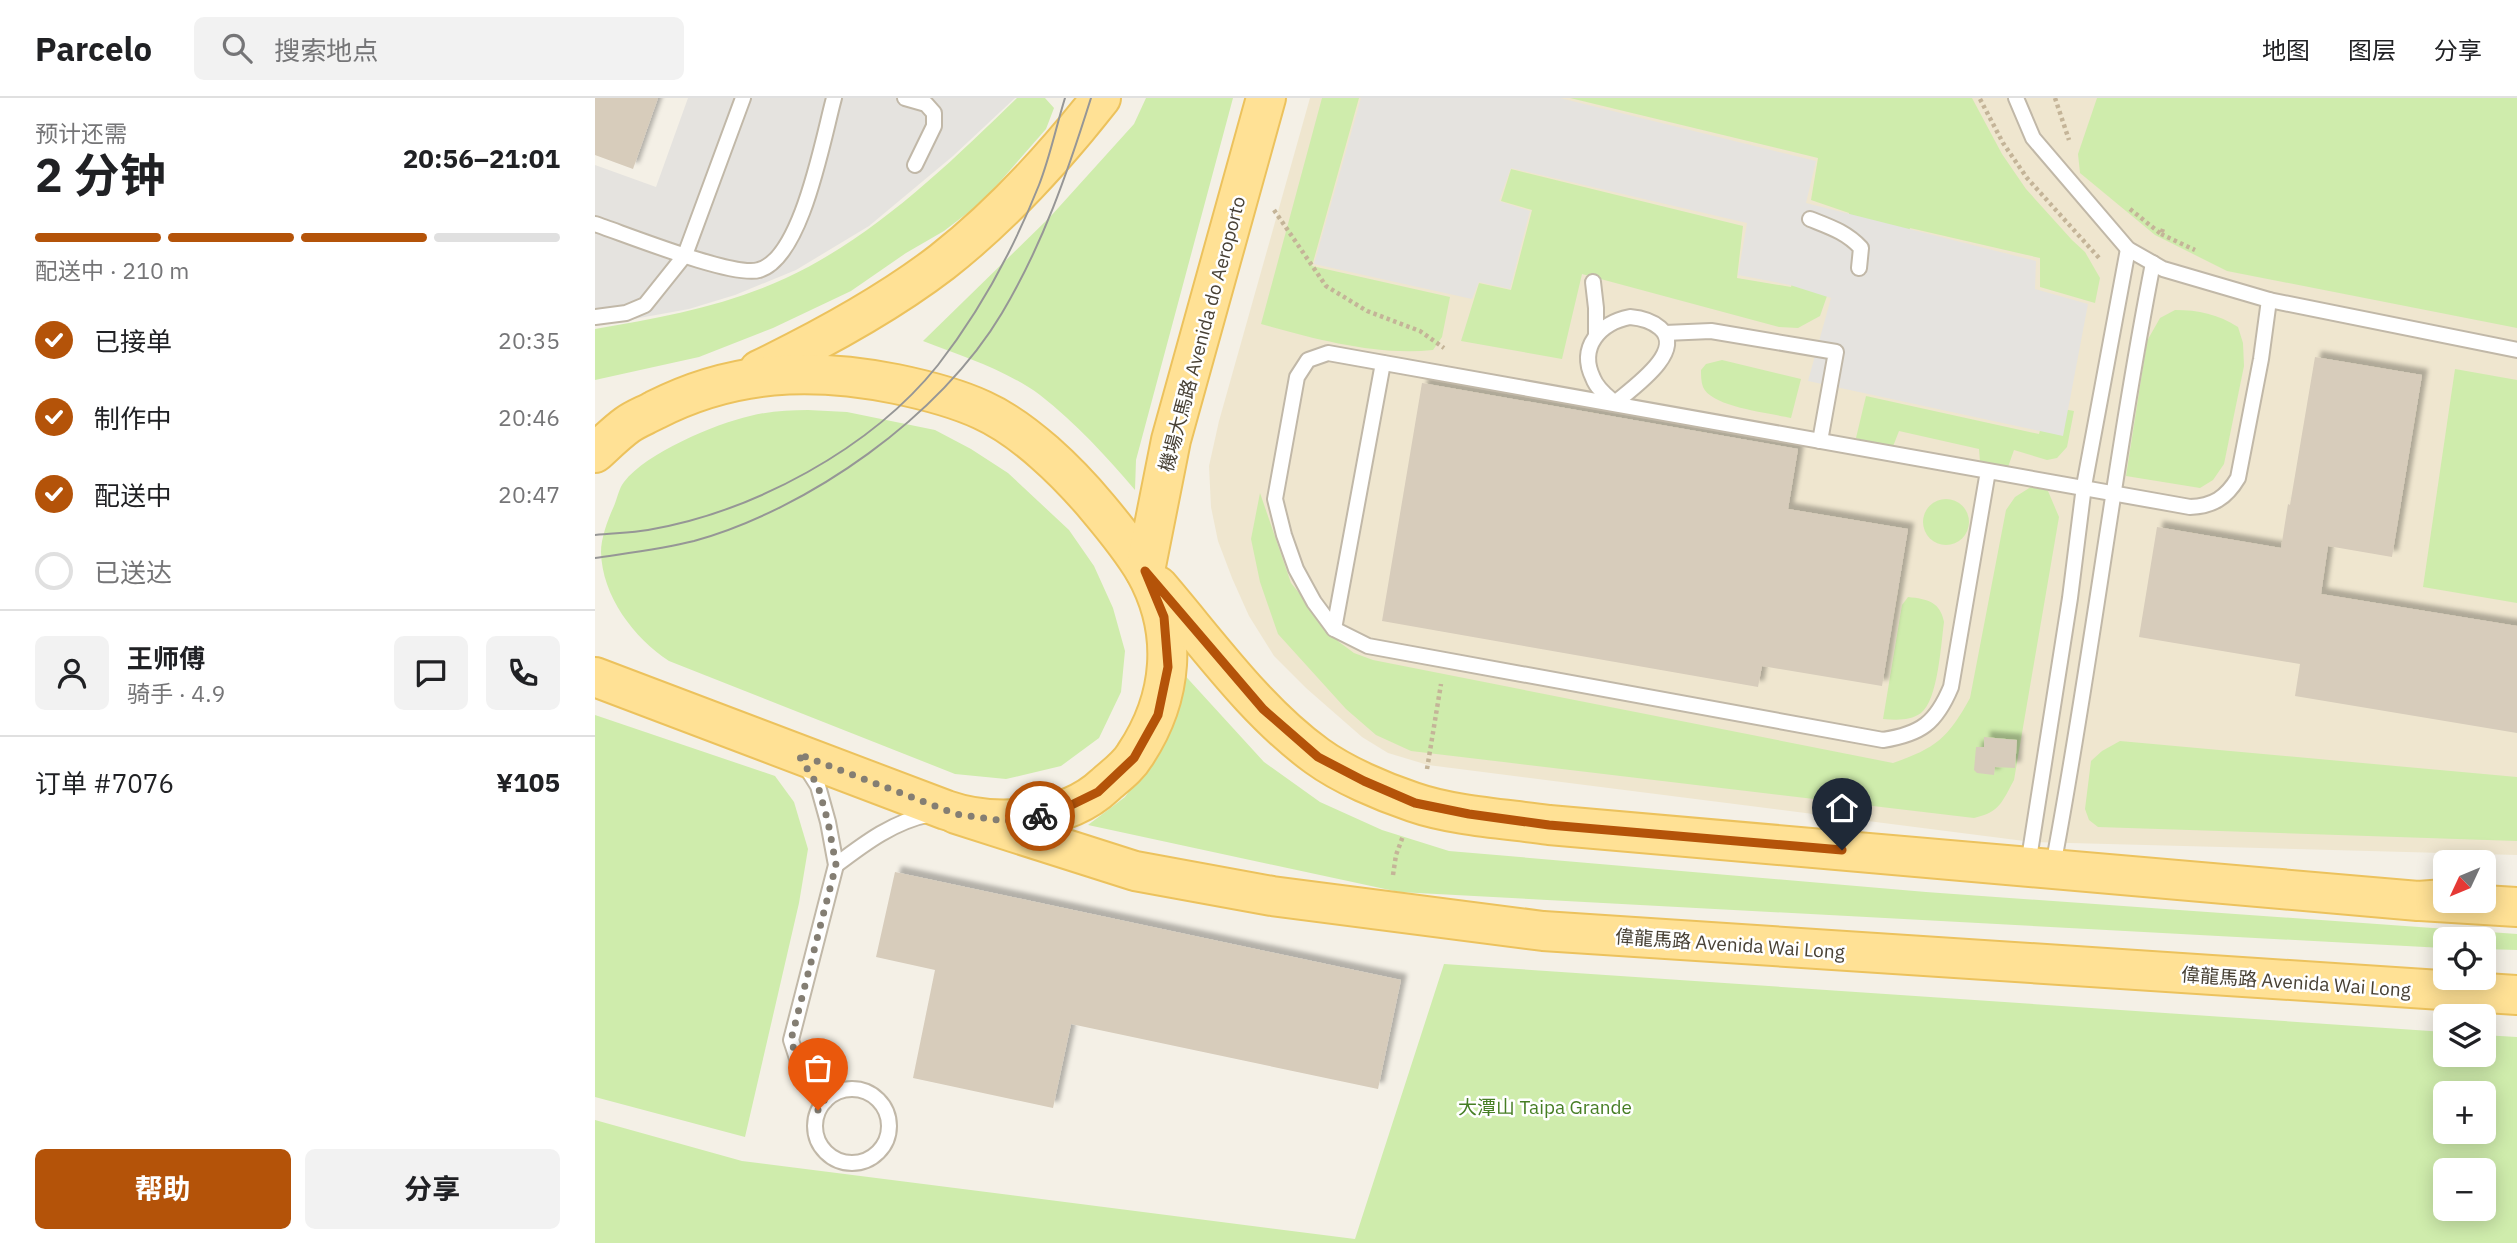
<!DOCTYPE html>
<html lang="zh">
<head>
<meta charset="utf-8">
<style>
  :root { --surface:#fff; --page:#f2f2f2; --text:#202124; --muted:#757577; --line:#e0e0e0; --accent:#b45309 }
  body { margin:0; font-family:"IBM Plex Sans","Noto Sans SC",sans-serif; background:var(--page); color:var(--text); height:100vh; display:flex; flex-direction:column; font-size:26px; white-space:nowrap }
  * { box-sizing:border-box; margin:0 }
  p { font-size:23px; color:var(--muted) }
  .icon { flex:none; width:38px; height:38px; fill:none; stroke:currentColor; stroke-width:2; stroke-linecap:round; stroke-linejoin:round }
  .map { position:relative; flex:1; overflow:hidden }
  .details { display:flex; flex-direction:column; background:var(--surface); width:595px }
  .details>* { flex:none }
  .needle { width:46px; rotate:226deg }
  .fabs { position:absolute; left:1838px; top:752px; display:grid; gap:14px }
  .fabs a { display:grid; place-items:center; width:63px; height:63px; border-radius:10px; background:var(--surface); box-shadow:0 4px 18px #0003; font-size:35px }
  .pin { position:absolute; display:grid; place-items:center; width:60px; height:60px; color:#fff; margin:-72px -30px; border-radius:50% 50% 50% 0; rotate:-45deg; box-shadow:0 0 7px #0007 }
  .pin .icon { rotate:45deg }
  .courier { position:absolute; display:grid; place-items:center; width:70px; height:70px; margin:-35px; border:5px solid #b45309; border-radius:50%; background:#fff; color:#222; box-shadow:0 2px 9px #0007 }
  .summary em { font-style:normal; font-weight:700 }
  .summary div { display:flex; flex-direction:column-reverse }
  .summary { display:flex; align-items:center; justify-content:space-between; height:119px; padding:0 35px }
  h1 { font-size:46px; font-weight:700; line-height:52px }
  .bar { display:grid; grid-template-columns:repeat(4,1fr); gap:10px 7px; align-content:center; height:84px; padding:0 35px }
  .bar i { height:9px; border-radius:5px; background:var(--line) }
  .bar .active { background:var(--accent) }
  .bar p { grid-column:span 4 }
  .line { display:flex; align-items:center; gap:18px; padding:0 35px; border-top:2px solid var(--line) }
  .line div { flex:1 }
  .round { display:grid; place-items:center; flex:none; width:74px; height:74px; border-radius:10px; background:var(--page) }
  ol { padding:0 35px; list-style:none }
  li { display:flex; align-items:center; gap:21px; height:77px }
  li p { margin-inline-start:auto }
  li .icon { padding:7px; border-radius:50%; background:var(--accent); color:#fff; stroke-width:4 }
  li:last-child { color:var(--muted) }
  li i { width:38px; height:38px; border:4px solid var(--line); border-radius:50% }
  .button { display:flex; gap:14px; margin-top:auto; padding:14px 35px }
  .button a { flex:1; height:80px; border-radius:10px; background:var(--accent); color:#fff; font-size:28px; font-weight:700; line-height:80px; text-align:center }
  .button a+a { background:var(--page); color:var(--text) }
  header { display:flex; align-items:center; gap:42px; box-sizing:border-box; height:98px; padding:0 35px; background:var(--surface); border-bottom:2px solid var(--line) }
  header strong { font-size:33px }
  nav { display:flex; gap:38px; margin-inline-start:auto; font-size:24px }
  .search { width:490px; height:63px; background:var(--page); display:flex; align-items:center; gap:18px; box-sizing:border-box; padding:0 24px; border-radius:10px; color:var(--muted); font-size:26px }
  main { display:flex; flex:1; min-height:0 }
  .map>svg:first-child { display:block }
  .education { fill:#efe6cf }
  .green { fill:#cfecac; fill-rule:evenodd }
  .parking { fill:#e5e3df }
  .building { fill:#d7ccbb; filter:url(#shadow) }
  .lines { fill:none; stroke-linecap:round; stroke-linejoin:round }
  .service-casing { stroke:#c1b8a8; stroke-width:18 }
  .primary-casing { stroke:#ecc25d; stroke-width:42 }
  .path { stroke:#c4b498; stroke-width:4.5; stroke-dasharray:3.5 3.5; stroke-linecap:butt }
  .service { stroke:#fff; stroke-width:14 }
  .primary { stroke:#ffe195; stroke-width:38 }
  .tram { stroke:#969696; stroke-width:2 }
  .done { stroke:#847e73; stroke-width:7; stroke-dasharray:0 12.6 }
  .route { stroke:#b45309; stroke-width:9 }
  .labels { text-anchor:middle; stroke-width:5; stroke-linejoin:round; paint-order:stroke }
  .street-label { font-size:19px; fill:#484135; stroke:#fff }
  .park-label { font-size:19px; fill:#467e24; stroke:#fff }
</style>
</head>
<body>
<header>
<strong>Parcelo</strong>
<div class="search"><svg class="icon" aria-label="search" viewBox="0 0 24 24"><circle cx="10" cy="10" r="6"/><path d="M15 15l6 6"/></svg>搜索地点</div>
<nav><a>地图</a><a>图层</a><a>分享</a></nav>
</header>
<main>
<section class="details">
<div class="summary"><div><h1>2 分钟</h1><p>预计还需</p></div><em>20:56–21:01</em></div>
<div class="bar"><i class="active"></i><i class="active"></i><i class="active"></i><i></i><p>配送中 · 210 m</p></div>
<ol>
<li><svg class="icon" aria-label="check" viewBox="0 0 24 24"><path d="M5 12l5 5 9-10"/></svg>已接单<p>20:35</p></li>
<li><svg class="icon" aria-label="check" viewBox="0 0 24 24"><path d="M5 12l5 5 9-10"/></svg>制作中<p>20:46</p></li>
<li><svg class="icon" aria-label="check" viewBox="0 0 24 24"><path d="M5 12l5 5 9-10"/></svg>配送中<p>20:47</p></li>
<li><i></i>已送达</li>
</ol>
<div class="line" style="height:126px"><a class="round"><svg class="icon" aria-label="person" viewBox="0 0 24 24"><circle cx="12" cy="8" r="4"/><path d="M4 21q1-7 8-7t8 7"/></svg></a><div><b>王师傅</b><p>骑手 · 4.9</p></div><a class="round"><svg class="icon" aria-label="chat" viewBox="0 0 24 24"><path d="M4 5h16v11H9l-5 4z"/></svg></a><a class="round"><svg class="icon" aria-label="phone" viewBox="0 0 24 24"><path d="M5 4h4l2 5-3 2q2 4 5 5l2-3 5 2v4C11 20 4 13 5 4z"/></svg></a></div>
<div class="line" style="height:91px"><div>订单 #7076</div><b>¥105</b></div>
<div class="button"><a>帮助</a><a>分享</a></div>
</section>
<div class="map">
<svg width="1922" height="1145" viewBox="0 0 1922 1145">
  <defs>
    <filter id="shadow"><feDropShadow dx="6" dy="-6" stdDeviation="2" flood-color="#0004"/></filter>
  </defs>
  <rect width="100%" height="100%" fill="#f4f0e6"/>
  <!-- education -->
  <path class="education" d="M 715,0 L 1922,0 L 1922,757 L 1437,744 L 833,667 L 793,655 L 767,639 L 711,590 L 679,558 L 654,518 L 637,480 L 623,443 L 616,409 L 614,368 L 624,323 Z"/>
  <!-- green -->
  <g class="green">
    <path d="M 422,0 L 450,0 L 459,10 L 451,31 L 388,103 L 349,133 L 311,155 L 256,193 L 178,230 L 104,259 L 0,282 L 0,231 C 64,220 131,208 191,180 C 279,139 353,67 422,0 Z"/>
    <path d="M 551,0 L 638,0 L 541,362 L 540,392 C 511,358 481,325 445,297 C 411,272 367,258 328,243 L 455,119 L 539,26 Z"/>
    <path d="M 727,0 L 764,0 L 717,168 L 855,199 L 847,239 L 838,252 C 781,258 720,241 666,226 Z"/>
    <path d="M 975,0 L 1377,0 L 1407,56 L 1431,91 L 1477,142 L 1490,154 L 1505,180 L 1500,205 L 1445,189 L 1445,160 L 1315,130 L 1306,163 L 1254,125 L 1254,115 L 1216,102 L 1223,60 Z"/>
    <path d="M 1502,0 L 1922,0 L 1922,230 L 1632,173 L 1560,137 L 1485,75 L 1483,56 Z"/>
    <path d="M 916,71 L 1148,128 L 1142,180 L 1196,189 L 1207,144 L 1239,178 L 1225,218 L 1203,230 L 1184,229 L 987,176 L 967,261 L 866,243 L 884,185 L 916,192 L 937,112 L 906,103 Z"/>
    <path d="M 1580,212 C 1604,212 1622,216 1643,229 L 1648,245 L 1649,268 L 1629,366 L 1618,382 L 1605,390 L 1531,378 L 1552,243 L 1565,220 Z"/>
    <path d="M 1127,262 L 1206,281 L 1196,320 C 1175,315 1116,309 1108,289 C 1106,284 1106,277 1106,272 L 1111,266 Z"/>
    <path d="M 1860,271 L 1922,282 L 1922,505 L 1828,489 Z"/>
    <path d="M 1271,298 L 1444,336 L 1452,308 L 1479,313 L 1472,349 L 1462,360 L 1452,362 L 1419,352 L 1413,369 L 1402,371 L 1385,364 L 1384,351 L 1304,333 L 1297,351 L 1261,340 Z"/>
    <path d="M 213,312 L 252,314 L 340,332 L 376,351 L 413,375 L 474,432 L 499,468 L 518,510 L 530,553 L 526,594 L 504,640 L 466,668 L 411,681 L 360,676 L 74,563 C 39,540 7,498 6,454 C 6,440 13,421 19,408 C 22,401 24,390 29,384 C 51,355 120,326 155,318 C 175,313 194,312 213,312 Z"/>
    <path d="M 1439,387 L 1453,393 L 1464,419 L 1419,682 C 1407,704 1405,714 1379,720 L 816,653 L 781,637 L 751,611 L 683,536 L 665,484 L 656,441 L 665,395 L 696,485 L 744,544 L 759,555 L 778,562 L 1298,665 C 1341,650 1353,640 1375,600 L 1411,412 L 1420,399 Z"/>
    <circle cx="1351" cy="424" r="23"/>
    <path d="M 1313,499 C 1333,501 1345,504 1349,524 C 1346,546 1343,602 1326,615 C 1315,623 1301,622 1288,621 L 1307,507 Z"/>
    <path d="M 584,571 L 669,664 L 725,704 L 787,732 L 854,753 L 1331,794 L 1922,836 L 1922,852 L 1888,851 L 1888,842 L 1850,842 L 1850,850 L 1848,850 L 804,794 L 493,727 L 530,699 L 565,651 Z"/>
    <path d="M 0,617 L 180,678 L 199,704 L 213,751 L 204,805 L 150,1039 L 0,999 Z"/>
    <path d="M 1525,643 L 1922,679 L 1922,743 L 1503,729 L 1494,722 L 1490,711 L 1496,663 L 1507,653 Z"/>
    <path d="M 849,866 L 1850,934 L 1850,957 L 1888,957 L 1888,937 L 1922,939 L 1922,1145 L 0,1145 L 0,1022 L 147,1063 L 760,1141 ZM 1850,996 L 1888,996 L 1888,1034 L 1850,1034 ZM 1850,1073 L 1888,1073 L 1888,1111 L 1850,1111 Z"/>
  </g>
  <!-- parking -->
  <g class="parking">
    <path d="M 93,0 L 420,0 L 358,58 L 274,128 L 201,172 L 140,197 L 94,211 L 0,228 L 0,67 L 61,89 Z"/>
    <path d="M 766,0 L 965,0 L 1221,63 L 1211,105 L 1441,163 L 1440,191 L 1493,206 L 1468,338 L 1213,283 L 1236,200 L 1195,187 L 1143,177 L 1152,125 L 916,70 L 904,103 L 935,113 L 915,191 L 884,184 L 877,201 L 719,166 Z"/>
  </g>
  <!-- building -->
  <g class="building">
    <path d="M 0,0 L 63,0 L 38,71 L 0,57 Z"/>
    <path d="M 1720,259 L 1827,277 L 1797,459 L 1733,448 L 1726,496 L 1922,528 L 1922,635 L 1700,598 L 1705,566 L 1544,539 L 1562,429 L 1686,450 L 1693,406 L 1695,407 Z"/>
    <path d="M 827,285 L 1203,351 L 1193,411 L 1313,431 L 1287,588 L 1167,568 L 1163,589 L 787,523 Z"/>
    <path d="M 1389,639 L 1422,642 L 1420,670 L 1400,669 L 1399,677 L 1382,675 L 1379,672 L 1381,649 L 1389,649 Z"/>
    <path d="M 300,774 L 806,882 L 783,991 L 476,926 L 458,1010 L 318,980 L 340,872 L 281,859 Z"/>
  </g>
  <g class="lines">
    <defs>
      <g id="service">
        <path d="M 310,0 L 331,6 L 339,15 L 339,28 L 320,67"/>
        <path d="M 1421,0 L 1438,40 L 1533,151 L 1568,171 L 1674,202 L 1922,252"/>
        <path d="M 1215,121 C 1235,129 1251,134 1266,150 L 1264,170"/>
        <path d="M 0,126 C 30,136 139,180 164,172 C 207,160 228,40 239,0"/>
        <path d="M 998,184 L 1001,210 L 1001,237"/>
        <path d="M 0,219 L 31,215 L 50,207 L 90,157 L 148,0"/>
        <path d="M 1035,219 C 1046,220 1056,222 1065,230 C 1092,253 1036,291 1020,305 C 1012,298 1002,291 998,280 C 983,249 1005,225 1035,219 Z"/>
        <path d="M 1070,235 L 1116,233 L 1241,254 L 1225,343"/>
        <path d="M 1393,373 L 1356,589 C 1341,625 1326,636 1288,642 L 773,548 L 739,531 L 719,504 L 701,471 L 689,437 L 680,401 L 702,279 L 713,262 L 733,255 L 1595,409 C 1618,408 1631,400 1643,380 L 1666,261 L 1674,202"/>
        <path d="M 739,531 L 788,265"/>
        <path d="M 211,669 L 223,688 L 233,724 L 241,767 L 196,942 L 209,982 L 230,1003"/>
        <path d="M 241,767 C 270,745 299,723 336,716"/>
        <path d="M 1433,767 L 1475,500 L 1489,388 L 1533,151"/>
        <path d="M 1458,768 C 1496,568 1519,365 1558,165"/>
        <circle cx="257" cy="1028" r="37"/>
      </g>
      <g id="primary">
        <path d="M 164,272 C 228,241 291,207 347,164 C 407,117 459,60 506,0"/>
        <path d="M 0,355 C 10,346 21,335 32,327 C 40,321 51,317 60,312 C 138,272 216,269 301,286 C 330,292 359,299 387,312 C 429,331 473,374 503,410 C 519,429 537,451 550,473 C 584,534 578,600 540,657 C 533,669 520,678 510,687 C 471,724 400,729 351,712 L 0,579"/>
        <path d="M 550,473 L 576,342 L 671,0"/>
        <path d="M 563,488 C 612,545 661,614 722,658 C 748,677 788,694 818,704 C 858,718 912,721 954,727 L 1823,803 L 1850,801"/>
        <path d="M 361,716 L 540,773 L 677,798 L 948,833 L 1922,897"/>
        <path d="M 1825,803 L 1922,809"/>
      </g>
    </defs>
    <!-- service casing -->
    <use href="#service" class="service-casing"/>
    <!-- primary casing -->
    <use href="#primary" class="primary-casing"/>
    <!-- path -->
    <g class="path">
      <path d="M 1460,0 L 1474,42"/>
      <path d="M 1385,1 L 1408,45 L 1432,80 L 1505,161"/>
      <path d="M 1535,111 L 1566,136 L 1568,131"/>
      <path d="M 679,112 L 731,188 L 772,213 L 825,233 L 849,250"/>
      <path d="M 1566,136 L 1600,152"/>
      <path d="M 832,671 L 846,586"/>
      <path d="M 798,777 L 801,757 L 808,738"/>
    </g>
    <!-- service -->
    <use href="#service" class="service"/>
    <!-- primary -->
    <use href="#primary" class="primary"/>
    <!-- tram -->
    <g class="tram">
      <path d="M 0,437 C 17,435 36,435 53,432 C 158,414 276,351 343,267 C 385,213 419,150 444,87 C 455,59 461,29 470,0"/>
      <path d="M 0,460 C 33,455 67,451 99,443 C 214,411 346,318 407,215 C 448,146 472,76 496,0"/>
    </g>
  </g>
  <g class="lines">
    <!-- done -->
    <path class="done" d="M 223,1012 L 230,1003 L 209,982 L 196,942 L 241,767 L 233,724 L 223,688 L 203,656 L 361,716 L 410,723 L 445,718"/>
    <!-- route -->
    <path class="route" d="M 445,718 L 458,716 L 503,694 L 539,660 L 563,617 L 573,569 L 569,519 L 550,473 L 668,611 L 723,659 L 769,683 L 820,705 L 874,716 L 954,727 L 1247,752"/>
  </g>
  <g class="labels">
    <!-- street labels -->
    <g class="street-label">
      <text transform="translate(607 236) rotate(-75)" y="7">機場大馬路 Avenida do Aeroporto</text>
      <text transform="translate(1135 846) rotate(4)" y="7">偉龍馬路 Avenida Wai Long</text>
      <text transform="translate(1701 884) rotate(4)" y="7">偉龍馬路 Avenida Wai Long</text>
    </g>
    <!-- park labels -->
    <g class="park-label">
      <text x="950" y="1016">大潭山 Taipa Grande</text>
    </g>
  </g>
</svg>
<div class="fabs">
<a><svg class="needle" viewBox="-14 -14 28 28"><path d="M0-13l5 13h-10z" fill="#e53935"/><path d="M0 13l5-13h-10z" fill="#757577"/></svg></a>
<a><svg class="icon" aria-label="locate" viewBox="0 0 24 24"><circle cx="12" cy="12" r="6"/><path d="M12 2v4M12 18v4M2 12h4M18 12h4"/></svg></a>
<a><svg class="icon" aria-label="layers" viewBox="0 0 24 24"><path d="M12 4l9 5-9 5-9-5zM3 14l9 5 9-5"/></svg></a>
<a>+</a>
<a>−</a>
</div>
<div class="pin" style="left:223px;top:1012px;background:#ea580c"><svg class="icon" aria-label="bag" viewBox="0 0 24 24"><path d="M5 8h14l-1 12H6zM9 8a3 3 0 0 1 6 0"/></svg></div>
<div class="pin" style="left:1247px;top:752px;background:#1f2937"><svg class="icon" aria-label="home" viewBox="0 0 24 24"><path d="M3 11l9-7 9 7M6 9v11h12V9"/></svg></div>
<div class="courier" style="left:445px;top:718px"><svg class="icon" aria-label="bike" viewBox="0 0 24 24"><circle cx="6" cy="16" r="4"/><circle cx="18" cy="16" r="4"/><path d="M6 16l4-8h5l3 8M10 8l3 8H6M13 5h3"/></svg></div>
</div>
</main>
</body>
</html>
